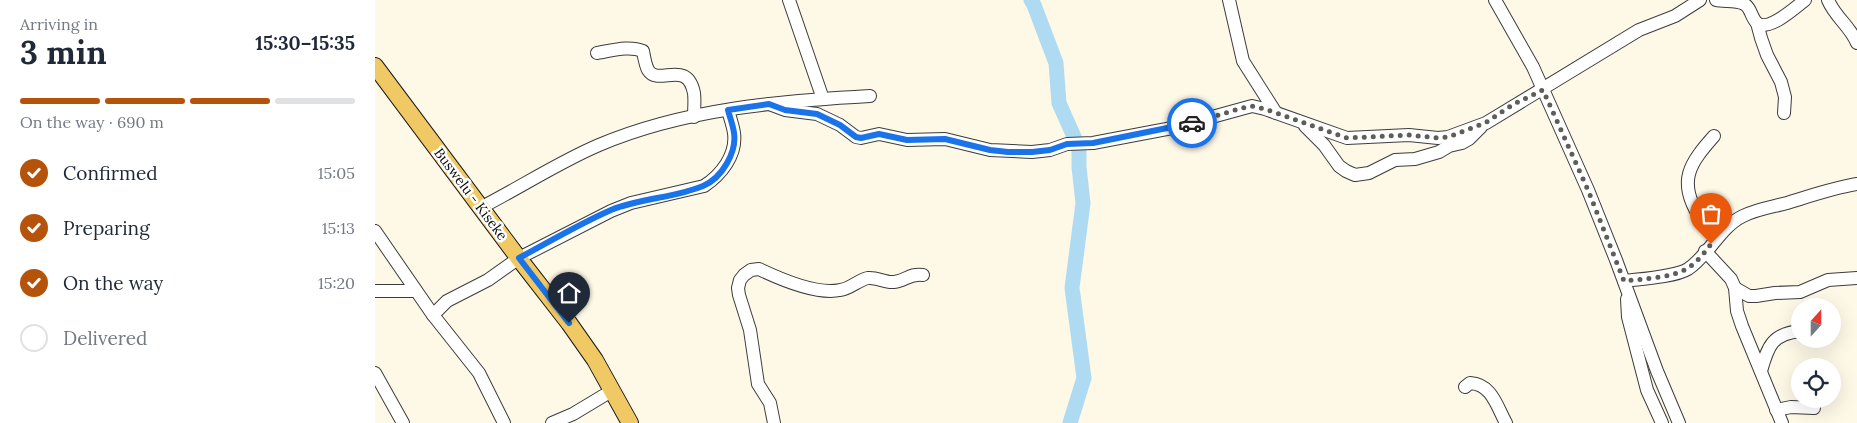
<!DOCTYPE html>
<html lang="en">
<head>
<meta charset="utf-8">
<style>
  :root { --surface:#fff; --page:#f6f6f7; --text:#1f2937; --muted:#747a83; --line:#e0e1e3; --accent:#b45309 }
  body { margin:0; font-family:Lora,serif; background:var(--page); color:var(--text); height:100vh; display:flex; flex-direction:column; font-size:19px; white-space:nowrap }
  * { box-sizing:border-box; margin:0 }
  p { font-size:16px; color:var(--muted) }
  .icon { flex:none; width:28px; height:28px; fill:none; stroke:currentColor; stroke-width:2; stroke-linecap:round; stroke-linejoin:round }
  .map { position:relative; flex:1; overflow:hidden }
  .panel { display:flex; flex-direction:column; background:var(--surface); width:375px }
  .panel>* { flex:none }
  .needle { width:32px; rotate:21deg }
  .tools { position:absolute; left:1416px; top:298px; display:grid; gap:10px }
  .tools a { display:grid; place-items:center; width:50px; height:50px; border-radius:50%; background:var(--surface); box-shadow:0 5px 20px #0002; font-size:25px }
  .pin { position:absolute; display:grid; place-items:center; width:42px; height:42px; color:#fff; margin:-51px -21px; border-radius:50% 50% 50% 0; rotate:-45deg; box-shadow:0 0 5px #0007 }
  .pin .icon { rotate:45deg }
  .courier { position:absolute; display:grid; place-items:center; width:50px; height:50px; margin:-25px; border:4px solid #1a73e8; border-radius:50%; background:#fff; color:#222; box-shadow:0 1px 6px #0007 }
  .overview em { font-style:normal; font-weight:700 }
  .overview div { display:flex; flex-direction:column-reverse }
  .overview { display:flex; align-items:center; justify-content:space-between; height:85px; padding:0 20px }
  h1 { font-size:32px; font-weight:700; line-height:38px }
  .bar { display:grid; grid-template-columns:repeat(4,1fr); gap:8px 5px; align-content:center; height:60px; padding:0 20px }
  .bar i { height:6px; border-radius:4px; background:var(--line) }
  .bar .current { background:var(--accent) }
  .bar p { grid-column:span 4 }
  ol { padding:0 20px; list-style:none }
  li { display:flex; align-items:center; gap:15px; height:55px }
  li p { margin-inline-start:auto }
  li .icon { padding:5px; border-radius:50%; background:var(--accent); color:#fff; stroke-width:4 }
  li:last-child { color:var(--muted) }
  li i { width:28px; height:28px; border:2px solid var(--line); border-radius:50% }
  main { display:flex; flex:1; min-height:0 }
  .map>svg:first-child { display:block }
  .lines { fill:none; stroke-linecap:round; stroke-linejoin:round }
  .river { stroke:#afdbf2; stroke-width:15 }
  .minor-casing { stroke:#3c3c3c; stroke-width:14 }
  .major-casing { stroke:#1a1a1a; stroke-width:18 }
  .minor { stroke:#fff; stroke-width:12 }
  .major { stroke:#f1c964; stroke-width:16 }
  .done { stroke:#5f5d57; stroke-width:5; stroke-dasharray:0 9 }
  .route { stroke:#1a73e8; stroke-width:6 }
  .labels { text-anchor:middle; stroke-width:5; stroke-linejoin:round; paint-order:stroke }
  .street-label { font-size:14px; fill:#090909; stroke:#fff }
</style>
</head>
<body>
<main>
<section class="panel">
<div class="overview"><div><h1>3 min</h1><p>Arriving in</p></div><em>15:30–15:35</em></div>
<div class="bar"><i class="current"></i><i class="current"></i><i class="current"></i><i></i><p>On the way · 690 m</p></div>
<ol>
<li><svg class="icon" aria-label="check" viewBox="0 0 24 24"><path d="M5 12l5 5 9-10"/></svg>Confirmed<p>15:05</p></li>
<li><svg class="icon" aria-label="check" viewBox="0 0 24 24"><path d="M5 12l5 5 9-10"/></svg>Preparing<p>15:13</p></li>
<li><svg class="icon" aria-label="check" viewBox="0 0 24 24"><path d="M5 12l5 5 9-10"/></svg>On the way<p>15:20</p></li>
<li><i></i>Delivered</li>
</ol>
</section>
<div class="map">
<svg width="1482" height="423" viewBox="0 0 1482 423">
  <rect width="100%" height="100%" fill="#fef8e7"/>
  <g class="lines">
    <!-- river -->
    <path class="river" d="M 656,0 L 659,5 L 681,63 L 684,103 L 704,148 L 704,167 L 708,203 L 697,288 L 709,378 L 695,423"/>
    <defs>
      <g id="minor">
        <path d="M 414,0 L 448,99"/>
        <path d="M 854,0 L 868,61 L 901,113"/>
        <path d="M 1120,0 L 1158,67 L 1213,190 L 1241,260 L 1282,371 L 1304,423"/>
        <path d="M 1341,0 C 1349,2 1361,0 1369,4 C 1376,7 1376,18 1382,23 C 1394,32 1421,7 1430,0"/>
        <path d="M 1453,0 C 1460,17 1475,26 1482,43"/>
        <path d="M 1382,23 L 1386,38 L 1392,55 L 1406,82 L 1410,97 L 1409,113"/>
        <path d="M 222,53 C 236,51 253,45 268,51 C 269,56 270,64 273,70 C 283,87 312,58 319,93 C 320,101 319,109 319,117"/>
        <path d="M 394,104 L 410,110 L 442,114 L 465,125 L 481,137 L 486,138 L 504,134 L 532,140 L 570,139 L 615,150 L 657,152 L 675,150 L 692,144 L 718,143 L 797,128 L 877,106 L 890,109 L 972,138 L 1034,135 L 1063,138 L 1073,137 L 1111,123 L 1264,30 L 1300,16 L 1325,0"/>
        <path d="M 930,126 L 949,145 L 964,166 L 971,171 L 980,175 L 994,173 L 1020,160 L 1040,159 L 1064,152 L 1074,146 L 1087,143 L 1094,139 L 1106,127"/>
        <path d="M 1339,136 C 1315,163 1302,181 1324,216 C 1329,224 1336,231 1340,239"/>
        <path d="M 107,207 C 146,187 184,162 224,145 C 309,109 404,101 495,96"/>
        <path d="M 0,231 L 58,315 L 104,373 L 129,423"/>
        <path d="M 1330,251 L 1356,279 L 1360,288 L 1362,311 L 1367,326 L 1407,423"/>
        <path d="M 1249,281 C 1265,279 1300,277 1313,269 C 1334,255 1345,227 1368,216 C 1382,209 1397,207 1412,203 C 1435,196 1458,188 1482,184"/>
        <path d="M 1360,288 L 1374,296 L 1381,296 L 1400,293 L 1425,292 L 1453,280 L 1482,278"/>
        <path d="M 0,291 L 41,291"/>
        <path d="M 1252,299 L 1253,317 L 1272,390 L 1287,423"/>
        <path d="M 58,315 L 72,301 L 113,280 L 144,258 L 236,211 L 256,203 L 329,186 C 346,175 362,155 359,133 C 358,126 355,118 353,110"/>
        <path d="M 1386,371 C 1393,346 1397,334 1425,331"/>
        <path d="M 0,373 L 28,423"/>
        <path d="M 1090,387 L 1095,383 C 1117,384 1122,407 1131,423"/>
        <path d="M 1401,410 L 1416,407 L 1439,408"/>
        <path d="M 177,423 L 198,414 L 238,390"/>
        <path d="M 399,423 L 395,403 L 383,384 L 375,330 L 364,295 L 363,288 L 365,280 L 369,275 L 376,270 L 384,269 C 405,279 442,295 465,290 C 475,289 483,280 493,278 C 502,277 510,283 519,282 C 531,281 534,273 548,275"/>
      </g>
      <path id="major" d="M 0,66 L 145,260 L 194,323 L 220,360 L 255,423"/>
    </defs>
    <!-- minor casing -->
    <use href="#minor" class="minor-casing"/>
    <!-- major casing -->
    <use href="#major" class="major-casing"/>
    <!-- minor -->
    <use href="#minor" class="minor"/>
    <!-- major -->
    <use href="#major" class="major"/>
  </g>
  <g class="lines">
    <!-- done -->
    <path class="done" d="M 817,123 L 867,108 L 877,106 L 890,109 L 972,138 L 1034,135 L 1063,138 L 1073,137 L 1110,123 L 1139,104 L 1168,90 L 1213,190 L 1249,281 C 1267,279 1296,278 1311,269 C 1322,263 1329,253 1336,244"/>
    <!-- route -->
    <path class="route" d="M 194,323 L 144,258 C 174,242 204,224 236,210 C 266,198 299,198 328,186 C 347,178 362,152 359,133 C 358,125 355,118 353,110 L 394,104 L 410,110 L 442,114 L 465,125 L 481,137 L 486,138 L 504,134 L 532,140 L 570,139 L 615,150 L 633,152 L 657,152 L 675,150 L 692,144 L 718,143 L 817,123"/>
  </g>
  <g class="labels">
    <!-- street labels -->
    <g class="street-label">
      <text transform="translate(96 194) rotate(53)" y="5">Buswelu - Kiseke</text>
    </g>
  </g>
</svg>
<div class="tools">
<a><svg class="needle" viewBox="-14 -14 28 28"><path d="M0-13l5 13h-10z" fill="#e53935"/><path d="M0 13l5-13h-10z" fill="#747a83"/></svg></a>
<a><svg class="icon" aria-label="locate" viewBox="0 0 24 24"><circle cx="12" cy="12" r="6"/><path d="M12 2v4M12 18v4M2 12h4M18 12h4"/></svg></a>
</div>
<div class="pin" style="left:1336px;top:244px;background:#ea580c"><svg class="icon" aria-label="bag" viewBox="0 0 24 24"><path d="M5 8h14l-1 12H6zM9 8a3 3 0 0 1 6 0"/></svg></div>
<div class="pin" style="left:194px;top:323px;background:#1f2937"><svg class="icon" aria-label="home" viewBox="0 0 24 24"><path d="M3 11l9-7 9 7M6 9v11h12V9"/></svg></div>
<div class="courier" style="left:817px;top:123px"><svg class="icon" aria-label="car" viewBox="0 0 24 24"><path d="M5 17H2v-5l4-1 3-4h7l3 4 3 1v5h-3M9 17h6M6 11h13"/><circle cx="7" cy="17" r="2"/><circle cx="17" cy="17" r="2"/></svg></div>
</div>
</main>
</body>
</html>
